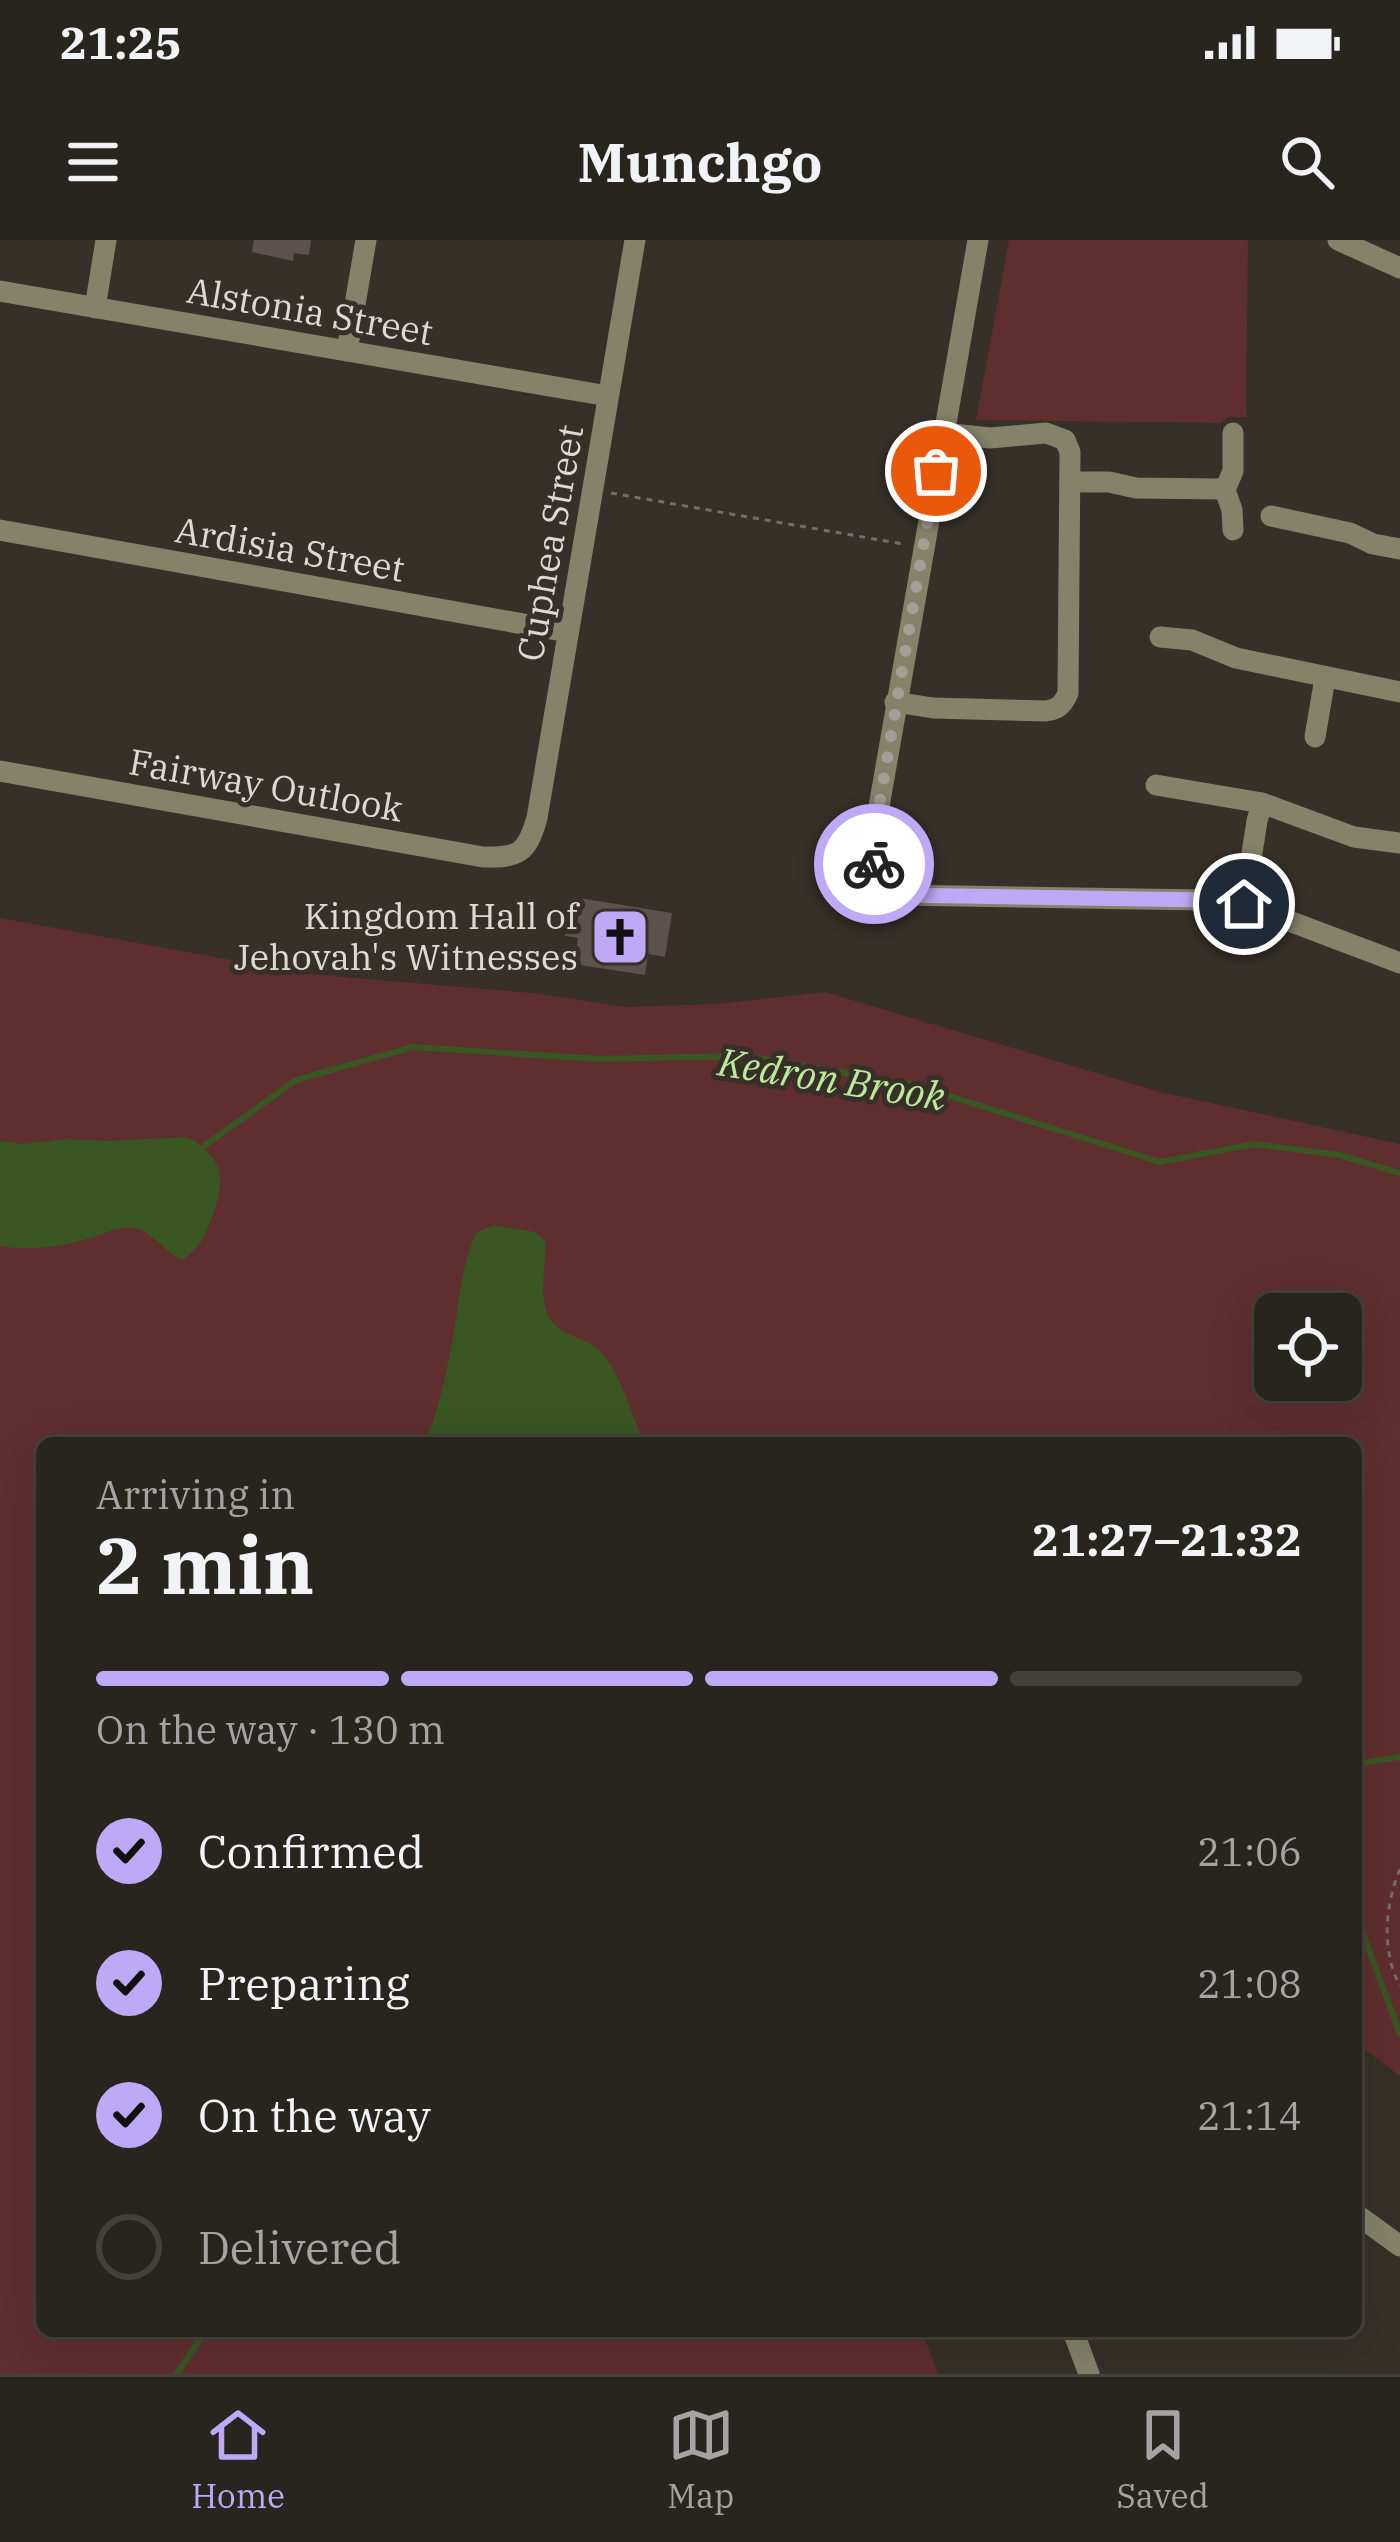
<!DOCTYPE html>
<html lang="en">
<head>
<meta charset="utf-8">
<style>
  :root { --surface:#28241e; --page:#302c27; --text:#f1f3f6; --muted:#a5a4a4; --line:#44413c; --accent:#bda9f5 }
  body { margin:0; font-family:"IBM Plex Serif",serif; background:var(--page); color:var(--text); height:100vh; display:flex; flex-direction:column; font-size:45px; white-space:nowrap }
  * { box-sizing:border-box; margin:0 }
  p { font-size:39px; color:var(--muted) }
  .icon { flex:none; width:66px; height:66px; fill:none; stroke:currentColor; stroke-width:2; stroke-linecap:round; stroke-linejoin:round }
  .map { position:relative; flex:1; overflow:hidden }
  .side { position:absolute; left:36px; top:1197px; width:1326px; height:900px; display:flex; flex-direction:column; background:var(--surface); border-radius:18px; box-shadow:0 12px 48px #0002,0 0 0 3px var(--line) }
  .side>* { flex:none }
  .fabs { position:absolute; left:1254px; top:1053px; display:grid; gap:24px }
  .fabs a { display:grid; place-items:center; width:108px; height:108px; border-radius:18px; background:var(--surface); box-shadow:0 12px 48px #0002,0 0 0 3px var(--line); font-size:60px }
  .pin { position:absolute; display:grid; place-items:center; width:102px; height:102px; color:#fff; margin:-51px; border:6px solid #fff; border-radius:50%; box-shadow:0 3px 12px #0007 }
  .courier { position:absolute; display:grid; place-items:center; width:120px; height:120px; margin:-60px; border:9px solid #bda9f5; border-radius:50%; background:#fff; color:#222; box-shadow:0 3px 15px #0007 }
  .headline em { font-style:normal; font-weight:700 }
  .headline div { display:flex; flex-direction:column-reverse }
  .headline { display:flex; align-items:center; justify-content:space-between; height:204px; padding:0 60px }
  h1 { font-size:78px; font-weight:700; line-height:90px }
  .bar { display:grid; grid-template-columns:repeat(4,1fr); gap:18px 12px; align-content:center; height:144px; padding:0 60px }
  .bar i { height:15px; border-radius:9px; background:var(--line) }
  .bar .selected { background:var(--accent) }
  .bar p { grid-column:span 4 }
  ol { padding:0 60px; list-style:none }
  li { display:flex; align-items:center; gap:36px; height:132px }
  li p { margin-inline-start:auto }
  li .icon { padding:12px; border-radius:50%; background:var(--accent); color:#111; stroke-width:4 }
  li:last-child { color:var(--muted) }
  li i { width:66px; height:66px; border:6px solid var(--line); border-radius:50% }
  .status { display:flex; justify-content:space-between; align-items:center; height:84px; padding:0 60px; background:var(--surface); direction:ltr }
  .status svg { height:33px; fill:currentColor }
  header { display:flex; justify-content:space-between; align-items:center; height:156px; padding:0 60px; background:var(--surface); font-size:54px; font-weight:700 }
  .dock { display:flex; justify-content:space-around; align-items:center; height:168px; border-top:3px solid var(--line); background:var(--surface); font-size:33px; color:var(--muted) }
  .dock a { display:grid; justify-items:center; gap:6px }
  .dock .selected { color:var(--accent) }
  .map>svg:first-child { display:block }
  .green { fill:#5f2e2f; fill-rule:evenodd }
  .water { fill:#3a5623 }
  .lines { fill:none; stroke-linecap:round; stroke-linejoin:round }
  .stream { stroke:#3a5623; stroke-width:6 }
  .building { fill:#5d524d }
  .path { stroke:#736e67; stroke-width:3; stroke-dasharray:6 6; stroke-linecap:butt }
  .street { stroke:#848269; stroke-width:21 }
  .done { stroke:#a39e98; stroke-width:12; stroke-dasharray:0 21.6 }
  .route { stroke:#bda9f5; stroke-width:15 }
  .labels { text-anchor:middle; stroke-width:10; stroke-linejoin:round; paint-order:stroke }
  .street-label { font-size:36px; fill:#dddad4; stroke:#363028 }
  .poi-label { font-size:36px; fill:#dddad4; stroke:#363028; text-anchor:end }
  .water-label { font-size:39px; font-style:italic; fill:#bcea9b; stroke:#363028 }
</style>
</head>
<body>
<div class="status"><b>21:25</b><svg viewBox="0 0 49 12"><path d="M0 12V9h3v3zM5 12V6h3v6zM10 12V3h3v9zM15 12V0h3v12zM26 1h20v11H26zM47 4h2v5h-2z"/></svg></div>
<header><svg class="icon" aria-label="menu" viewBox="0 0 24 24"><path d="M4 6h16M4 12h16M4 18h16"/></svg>Munchgo<svg class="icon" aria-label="search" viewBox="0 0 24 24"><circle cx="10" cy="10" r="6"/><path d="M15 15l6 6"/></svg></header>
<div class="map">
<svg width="1400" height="2134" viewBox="0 0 1400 2134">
  <rect width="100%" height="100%" fill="#363028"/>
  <!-- green -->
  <g class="green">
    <path d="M 1009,0 L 1248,0 L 1246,177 L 1229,177 L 1221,183 L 976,180 Z"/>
    <path d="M 0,678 L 309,734 L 532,753 L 627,767 L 717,764 L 825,752 L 1160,852 L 1400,904 L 1400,1836 L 1356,1803 L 1356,1203 L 42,1203 L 42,2091 L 922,2091 L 938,2134 L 0,2134 ZM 1275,1074 L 1341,1074 L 1341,1140 L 1275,1140 Z"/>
  </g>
  <!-- water -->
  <g class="water">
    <path d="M 187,897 C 221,916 227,936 214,971 C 206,994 203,1006 182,1020 C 164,1011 151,991 134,988 C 119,986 101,995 87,999 C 59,1007 28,1011 0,1006 L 0,901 L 22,904 L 68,899 L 107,901 Z"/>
    <path d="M 493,985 L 535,992 L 545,1001 C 547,1024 538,1054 548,1075 C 559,1098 586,1096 600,1111 C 622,1135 631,1174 644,1203 L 425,1203 C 440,1166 449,1124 455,1085 C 460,1053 463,1022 476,993 Z"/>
  </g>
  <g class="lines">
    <!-- stream -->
    <g class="stream">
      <path d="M 204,906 L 296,840 L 413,807 L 599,819 L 745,816 L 911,844 L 1160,922 L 1254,904 L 1339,915 L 1400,933"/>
      <path d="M 1356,1524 L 1400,1517"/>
      <path d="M 1356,1675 L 1400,1794"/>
      <path d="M 177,2134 L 205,2091"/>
    </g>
  </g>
  <!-- building -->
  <g class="building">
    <path d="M 254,0 L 311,0 L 309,15 L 294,13 L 293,21 L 252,12 Z"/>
    <path d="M 573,657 L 672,673 L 665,717 L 648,714 L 645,735 L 574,724 L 578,698 L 565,696 L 567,687 L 561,686 L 565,664 L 571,666 Z"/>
  </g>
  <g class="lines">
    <!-- path -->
    <g class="path">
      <path d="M 611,253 L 903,304"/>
      <path d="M 1400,1629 C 1385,1665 1381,1710 1400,1746"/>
    </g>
    <!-- street -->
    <g class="street">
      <path d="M 978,0 L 873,601 C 871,628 877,642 901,655 L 1203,660 L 1244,664 L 1400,723"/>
      <path d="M 1338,0 L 1400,28"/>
      <path d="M 0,51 L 608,156"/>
      <path d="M 95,68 L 106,0"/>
      <path d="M 347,111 L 366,0"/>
      <path d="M 1070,242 L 1109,242 L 1136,248 L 1220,249 L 1227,245 L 1233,231 L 1233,193"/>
      <path d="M 1224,247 L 1232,270 L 1233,290"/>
      <path d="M 1271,276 L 1350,293 L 1373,304 L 1400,309"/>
      <path d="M 0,290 L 568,392"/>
      <path d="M 1160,397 L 1192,400 L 1236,418 L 1400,452"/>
      <path d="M 895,462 L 933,468 L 1046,471 C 1058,469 1063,465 1068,453 L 1070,212 L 1065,200 L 1046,193 L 990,198 L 943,193"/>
      <path d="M 1315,497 L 1325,438"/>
      <path d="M 0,531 L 483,617 C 519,618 527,613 537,578 L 635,0"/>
      <path d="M 1156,545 L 1262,563 L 1354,597 L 1400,603"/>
      <path d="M 1244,664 L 1257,581 L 1262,563"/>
      <path d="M 1356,1974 L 1400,2006"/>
      <path d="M 1073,2091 L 1089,2134"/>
    </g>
  </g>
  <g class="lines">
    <!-- done -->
    <path class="done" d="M 874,624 L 873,602 L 936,231"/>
    <!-- route -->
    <path class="route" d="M 874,624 L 885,646 L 902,655 L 1204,660 L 1244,664"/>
  </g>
  <!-- icons -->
  <defs>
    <symbol id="church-square" viewBox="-11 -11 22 22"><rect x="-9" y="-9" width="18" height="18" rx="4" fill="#bda9f5" stroke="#363028"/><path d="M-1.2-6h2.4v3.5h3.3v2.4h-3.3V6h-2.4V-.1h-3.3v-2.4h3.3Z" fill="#111"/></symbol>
  </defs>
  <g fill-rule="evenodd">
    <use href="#church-square" x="587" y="664" width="66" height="66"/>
  </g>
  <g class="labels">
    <!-- street labels -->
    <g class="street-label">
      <text transform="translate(310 71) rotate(10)" y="13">Alstonia Street</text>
      <text transform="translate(550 303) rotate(-80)" y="13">Cuphea Street</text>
      <text transform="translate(290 309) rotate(10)" y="13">Ardisia Street</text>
      <text transform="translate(266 545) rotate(10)" y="13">Fairway Outlook</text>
    </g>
    <!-- poi labels -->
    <g class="poi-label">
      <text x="578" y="689">Kingdom Hall of<tspan x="578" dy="41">Jehovah's Witnesses</tspan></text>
    </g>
    <!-- water labels -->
    <g class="water-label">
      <text transform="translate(832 839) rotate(9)" y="14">Kedron Brook</text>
    </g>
  </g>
</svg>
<div class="fabs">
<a><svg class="icon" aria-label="locate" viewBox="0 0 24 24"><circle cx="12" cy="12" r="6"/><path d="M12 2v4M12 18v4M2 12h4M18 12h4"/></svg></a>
</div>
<div class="pin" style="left:936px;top:231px;background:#ea580c"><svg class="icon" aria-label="bag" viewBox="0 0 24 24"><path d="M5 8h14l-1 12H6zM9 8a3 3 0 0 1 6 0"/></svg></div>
<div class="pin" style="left:1244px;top:664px;background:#1f2937"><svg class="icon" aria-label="home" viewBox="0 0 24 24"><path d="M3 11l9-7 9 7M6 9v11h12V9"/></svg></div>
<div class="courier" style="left:874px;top:624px"><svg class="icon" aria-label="bike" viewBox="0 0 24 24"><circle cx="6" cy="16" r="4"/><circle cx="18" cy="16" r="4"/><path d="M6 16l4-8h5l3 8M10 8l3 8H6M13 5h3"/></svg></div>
<section class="side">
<div class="headline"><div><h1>2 min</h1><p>Arriving in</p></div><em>21:27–21:32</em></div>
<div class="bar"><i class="selected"></i><i class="selected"></i><i class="selected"></i><i></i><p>On the way · 130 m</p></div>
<ol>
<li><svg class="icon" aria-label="check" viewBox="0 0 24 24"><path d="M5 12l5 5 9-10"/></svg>Confirmed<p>21:06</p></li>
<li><svg class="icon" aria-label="check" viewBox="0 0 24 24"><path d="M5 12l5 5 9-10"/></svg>Preparing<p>21:08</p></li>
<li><svg class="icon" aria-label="check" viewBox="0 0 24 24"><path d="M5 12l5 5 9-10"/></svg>On the way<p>21:14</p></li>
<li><i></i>Delivered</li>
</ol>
</section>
</div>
<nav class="dock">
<a class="selected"><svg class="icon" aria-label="home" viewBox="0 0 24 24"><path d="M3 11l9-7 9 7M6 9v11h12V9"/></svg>Home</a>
<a><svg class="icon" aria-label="map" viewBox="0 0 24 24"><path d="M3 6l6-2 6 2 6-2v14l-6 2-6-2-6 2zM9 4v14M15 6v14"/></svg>Map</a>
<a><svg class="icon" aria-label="saved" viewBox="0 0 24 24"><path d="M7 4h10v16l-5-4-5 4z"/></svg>Saved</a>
</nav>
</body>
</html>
